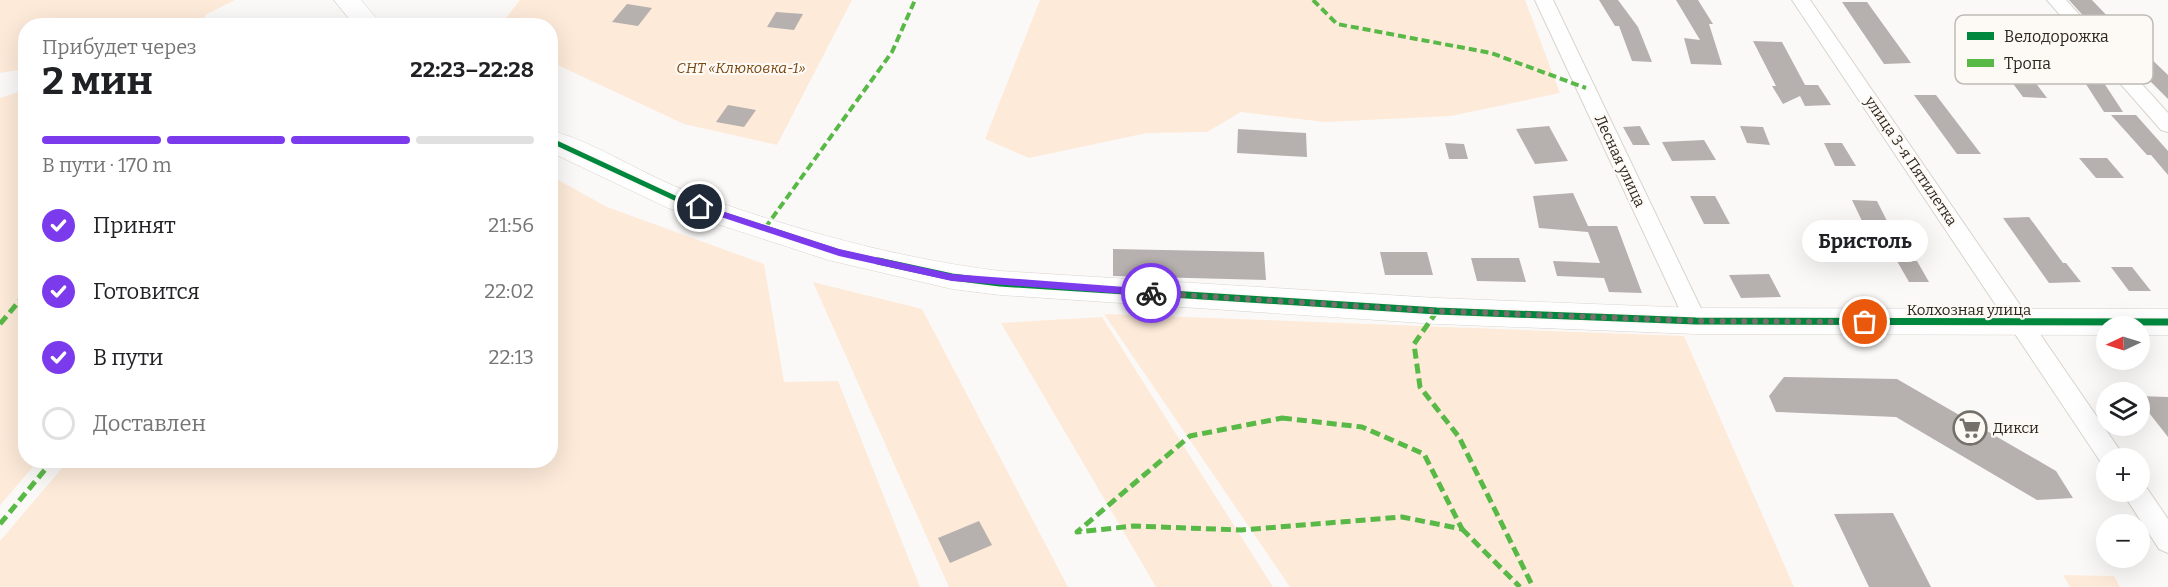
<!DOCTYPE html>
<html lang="ru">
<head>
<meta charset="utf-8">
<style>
  :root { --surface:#fff; --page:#f2f2f2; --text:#202124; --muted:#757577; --line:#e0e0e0; --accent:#7c3aed }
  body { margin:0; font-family:Bitter,serif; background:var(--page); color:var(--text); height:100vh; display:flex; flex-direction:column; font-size:22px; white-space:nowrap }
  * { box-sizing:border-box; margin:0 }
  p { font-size:20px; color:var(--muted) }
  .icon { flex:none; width:33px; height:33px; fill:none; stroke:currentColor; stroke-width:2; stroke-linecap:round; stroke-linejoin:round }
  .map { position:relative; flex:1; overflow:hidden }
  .drawer { position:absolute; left:18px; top:18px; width:540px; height:450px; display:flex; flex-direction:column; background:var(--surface); border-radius:24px; box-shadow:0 6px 24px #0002 }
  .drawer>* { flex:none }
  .needle { width:39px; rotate:266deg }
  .fabs { position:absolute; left:2096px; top:316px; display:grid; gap:12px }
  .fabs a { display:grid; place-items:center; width:54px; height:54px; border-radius:50%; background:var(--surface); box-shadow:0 6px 24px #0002; font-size:30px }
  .pin { position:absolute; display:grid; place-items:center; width:51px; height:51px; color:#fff; margin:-26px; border:3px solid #fff; border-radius:50%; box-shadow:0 2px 6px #0007 }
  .courier { position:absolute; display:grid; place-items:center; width:60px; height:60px; margin:-30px; border:4px solid #7c3aed; border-radius:50%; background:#fff; color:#222; box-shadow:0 2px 8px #0007 }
  .bubble { position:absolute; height:42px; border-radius:21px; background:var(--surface); box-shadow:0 6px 24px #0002; font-size:20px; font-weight:700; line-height:42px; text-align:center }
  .head em { font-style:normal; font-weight:700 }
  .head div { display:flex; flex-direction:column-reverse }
  .head { display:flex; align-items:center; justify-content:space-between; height:102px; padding:0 24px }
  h1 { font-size:39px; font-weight:700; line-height:45px }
  .bar { display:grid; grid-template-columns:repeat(4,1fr); gap:9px 6px; align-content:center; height:72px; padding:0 24px }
  .bar i { height:8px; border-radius:4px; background:var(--line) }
  .bar .on { background:var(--accent) }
  .bar p { grid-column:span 4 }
  ol { padding:0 24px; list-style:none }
  li { display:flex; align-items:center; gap:18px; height:66px }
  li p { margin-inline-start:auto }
  li .icon { padding:6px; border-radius:50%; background:var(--accent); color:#fff; stroke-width:4 }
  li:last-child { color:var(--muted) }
  li i { width:33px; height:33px; border:3px solid var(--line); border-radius:50% }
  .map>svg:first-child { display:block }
  .green { fill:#fdead9 }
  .building { fill:#b6b0ae }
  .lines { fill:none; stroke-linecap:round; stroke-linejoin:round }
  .street-casing { stroke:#d8d3ce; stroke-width:2 }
  .secondary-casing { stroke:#d8d3ce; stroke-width:1 }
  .street { fill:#fefefe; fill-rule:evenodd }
  .secondary { fill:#fefefe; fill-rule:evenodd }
  .quiet-far1 { stroke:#58b947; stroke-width:4; stroke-dasharray:8 4; stroke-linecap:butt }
  .quiet { stroke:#58b947; stroke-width:5; stroke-dasharray:10 5; stroke-linecap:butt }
  .cycleway-far1-casing { stroke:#fdf9f5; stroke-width:8 }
  .cycleway-casing { stroke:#fdf9f5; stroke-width:10 }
  .cycleway-far1 { stroke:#00873e; stroke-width:5 }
  .cycleway { stroke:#00873e; stroke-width:7 }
  .route { fill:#7c3aed }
  .done { stroke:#76706b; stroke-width:6; stroke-dasharray:0 10.8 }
  .labels { text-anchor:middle; stroke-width:4.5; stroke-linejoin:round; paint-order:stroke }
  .park-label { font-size:15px; font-style:italic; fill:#7a4912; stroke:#fdf9f5 }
  .street-label { font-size:15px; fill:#2e261f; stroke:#fdf9f5 }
  .poi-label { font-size:15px; fill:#2e261f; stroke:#fdf9f5; text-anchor:start }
  .key { fill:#fdf9f5; stroke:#bfbab5; stroke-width:1.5 }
  .key-label { font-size:16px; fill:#2e261f }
</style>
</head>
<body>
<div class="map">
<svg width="2168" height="587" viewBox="0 0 2168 587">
  <rect width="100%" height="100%" fill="#fbf9f7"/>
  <!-- green -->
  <g class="green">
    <path d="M 0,0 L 235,0 L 207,14 L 198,25 L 26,26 L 25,69 L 0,73 Z"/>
    <path d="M 520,0 L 852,0 L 777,145 L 684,124 L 551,62 L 550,26 L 500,26 Z"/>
    <path d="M 1040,0 L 1525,0 L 1560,93 L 1451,116 L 1325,122 L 1241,112 L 1207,132 L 1147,133 L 1029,158 L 985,139 Z"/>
    <path d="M 25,90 L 26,460 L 38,461 L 0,505 L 0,98 Z"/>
    <path d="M 551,176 L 607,207 L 764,264 L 784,382 L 838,381 L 920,587 L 0,587 L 0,541 L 68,461 L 550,460 Z"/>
    <path d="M 813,282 L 922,309 L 1068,587 L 949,587 Z"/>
    <path d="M 1104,314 L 1684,336 L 1794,587 L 1290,587 Z"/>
    <path d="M 1102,317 L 1273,587 L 1156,587 L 1001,323 Z"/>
    <path d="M 2063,575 L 2114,576 L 2120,587 L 2070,587 Z"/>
  </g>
  <!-- building -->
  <g class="building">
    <path d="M 1599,0 L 1618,0 L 1638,27 L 1652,62 L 1632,61 L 1619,26 L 1615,26 Z"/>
    <path d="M 1676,0 L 1698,0 L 1713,24 L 1709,24 L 1722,65 L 1691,64 L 1684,38 L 1700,40 Z"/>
    <path d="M 2069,0 L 2092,0 L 2112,21 L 2088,21 Z"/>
    <path d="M 1842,2 L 1867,2 L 1911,63 L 1884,64 Z"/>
    <path d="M 627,4 L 652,8 L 638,26 L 612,22 Z"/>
    <path d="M 776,12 L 803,14 L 794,30 L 767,27 Z"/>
    <path d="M 1753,41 L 1782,42 L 1805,85 L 1818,85 L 1831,105 L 1805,106 L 1800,96 L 1783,104 L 1772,86 L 1776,86 Z"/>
    <path d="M 2122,53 L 2145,53 L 2168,75 L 2168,99 Z"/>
    <path d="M 2008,77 L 2032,78 L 2047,98 L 2023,97 Z"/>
    <path d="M 2082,78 L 2102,80 L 2123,112 L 2104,112 Z"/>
    <path d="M 1914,95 L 1936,95 L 1981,154 L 1957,154 Z"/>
    <path d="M 728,105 L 756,110 L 744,127 L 716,122 Z"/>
    <path d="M 2111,115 L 2136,115 L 2168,151 L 2168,175 L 2151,155 L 2147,155 Z"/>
    <path d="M 1549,126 L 1568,161 L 1535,164 L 1516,129 Z"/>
    <path d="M 1640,126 L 1650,145 L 1633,145 L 1623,127 Z"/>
    <path d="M 1740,126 L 1763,127 L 1770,145 L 1747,143 Z"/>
    <path d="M 1238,129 L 1306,133 L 1307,157 L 1237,153 Z"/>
    <path d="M 1704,140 L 1716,160 L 1672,161 L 1662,142 Z"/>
    <path d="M 1445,143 L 1464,144 L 1468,159 L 1449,159 Z"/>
    <path d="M 1824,143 L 1842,143 L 1856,166 L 1835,166 Z"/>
    <path d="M 2079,158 L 2107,158 L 2124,178 L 2096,178 Z"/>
    <path d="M 1573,193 L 1588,226 L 1617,226 L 1642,293 L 1609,292 L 1604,278 L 1557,276 L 1553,261 L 1600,263 L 1588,232 L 1539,228 L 1533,196 Z"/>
    <path d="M 1690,196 L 1715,196 L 1730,224 L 1704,224 Z"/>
    <path d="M 1852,200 L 1877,201 L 1888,223 L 1862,221 Z"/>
    <path d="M 2029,217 L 2063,263 L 2066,263 L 2081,282 L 2049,283 L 2003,218 Z"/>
    <path d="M 1113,249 L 1264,252 L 1266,280 L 1113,276 Z"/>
    <path d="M 1380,252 L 1427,252 L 1433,275 L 1385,275 Z"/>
    <path d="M 1471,258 L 1519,258 L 1526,282 L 1477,281 Z"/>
    <path d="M 1897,261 L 1917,261 L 1929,282 L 1909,282 Z"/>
    <path d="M 2111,267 L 2132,267 L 2151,291 L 2129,291 Z"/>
    <path d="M 1769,274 L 1781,297 L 1741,298 L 1729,275 Z"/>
    <path d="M 1784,377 L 1897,379 L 2056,471 L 2073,498 L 2037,500 L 1896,417 L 1776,412 L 1769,396 Z"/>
    <path d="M 2139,396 L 2168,397 L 2168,437 L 2139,400 Z"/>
    <path d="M 1893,513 L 1931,587 L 1869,587 L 1834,514 Z"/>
    <path d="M 979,521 L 992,545 L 950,563 L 938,538 Z"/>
  </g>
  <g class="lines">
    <defs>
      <g id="street">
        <path d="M 1535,0 L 1553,0 L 1707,321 L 1704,327 L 1696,330 L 1688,327 L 1685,321 Z"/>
        <path d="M 1792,0 L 1810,0 L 2126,459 L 2106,459 L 2106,467 L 2104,467 Z"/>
        <path d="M 2047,0 L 2066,0 L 2168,113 L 2168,132 L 2161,130 Z"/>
        <path d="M 2139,482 L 2144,484 L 2168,519 L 2168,553 L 2159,549 L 2122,492 L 2139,492 Z"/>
      </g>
      <g id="secondary">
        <path d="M 334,0 L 361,0 L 383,26 L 355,26 Z"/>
        <path d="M 550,130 C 600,144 644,176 692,193 C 792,229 895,258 1000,271 L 1437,298 L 1696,308 L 2168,309 L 2168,335 L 2139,335 L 2139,327 L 2106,327 L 2106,335 L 1696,334 L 1437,324 L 1000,295 L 952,289 L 828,260 L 668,208 L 550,152 Z"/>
      </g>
    </defs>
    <!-- street casing -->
    <use href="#street" class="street-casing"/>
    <!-- secondary casing -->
    <use href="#secondary" class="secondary-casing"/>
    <!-- street -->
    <use href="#street" class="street"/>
    <!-- secondary -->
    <use href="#secondary" class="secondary"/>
    <!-- quiet-far1 -->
    <g class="quiet-far1">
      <path d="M 1313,0 L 1337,24 L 1491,53 L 1586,88"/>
      <path d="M 765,228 L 892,52 L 915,0"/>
    </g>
    <!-- quiet -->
    <g class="quiet">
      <path d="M 1437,311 L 1414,344 L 1420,387 L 1459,437 L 1533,587"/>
      <path d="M 0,324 L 26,293"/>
      <path d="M 1282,418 L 1362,427 L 1424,454 L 1462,529 L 1402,517 L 1241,530 L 1134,526 L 1077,532 L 1190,436 Z"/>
      <path d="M 0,524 L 53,460"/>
      <path d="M 1462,529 L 1520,587"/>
    </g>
    <defs>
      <path id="cycleway-far1" d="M 550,140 L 679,200 L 839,252 L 884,262"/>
      <path id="cycleway" d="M 878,261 L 952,277 L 1000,283 L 1437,311 L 1696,321 L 2168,322"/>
    </defs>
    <!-- cycleway-far1 casing -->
    <use href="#cycleway-far1" class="cycleway-far1-casing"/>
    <!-- cycleway casing -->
    <use href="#cycleway" class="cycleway-casing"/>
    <!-- cycleway-far1 -->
    <use href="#cycleway-far1" class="cycleway-far1"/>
    <!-- cycleway -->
    <use href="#cycleway" class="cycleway"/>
  </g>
  <!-- route -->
  <path class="route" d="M 700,204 L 839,249 L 952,274 L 1151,289 L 1156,293 L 1151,296 L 952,281 L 839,256 L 697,209 L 695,207 Z"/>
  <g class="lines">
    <!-- done -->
    <path class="done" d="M 1151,293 L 1437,311 L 1696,321 L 1865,322"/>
  </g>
  <!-- icons -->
  <defs>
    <symbol id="supermarket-ring" viewBox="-11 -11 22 22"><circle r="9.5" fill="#fdf9f5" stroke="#76706b" stroke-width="1.5"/><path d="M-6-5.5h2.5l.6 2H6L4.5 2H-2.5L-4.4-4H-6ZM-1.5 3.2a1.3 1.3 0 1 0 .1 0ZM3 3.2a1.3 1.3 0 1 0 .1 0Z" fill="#76706b"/></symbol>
  </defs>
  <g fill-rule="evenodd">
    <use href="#supermarket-ring" x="1951" y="409" width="38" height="38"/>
  </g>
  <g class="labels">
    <!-- park labels -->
    <g class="park-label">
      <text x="741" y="73">СНТ «Клюковка-1»</text>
    </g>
    <!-- street labels -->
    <g class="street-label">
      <text transform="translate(1620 161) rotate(65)" y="5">Лесная улица</text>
      <text transform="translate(1911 161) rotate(56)" y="5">улица 3-я Пятилетка</text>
      <text x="1969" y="315">Колхозная улица</text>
    </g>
    <!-- poi labels -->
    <g class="poi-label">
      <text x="1993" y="433">Дикси</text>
    </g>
  </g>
  <!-- legend -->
  <rect x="1955" y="15" width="198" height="69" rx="9" class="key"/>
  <rect x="1967" y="32" width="27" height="8" fill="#00873e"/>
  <rect x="1967" y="59" width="27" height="8" fill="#58b947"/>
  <g class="key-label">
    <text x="2004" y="42">Велодорожка</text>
    <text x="2004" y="69">Тропа</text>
  </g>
</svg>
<div class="fabs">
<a><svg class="needle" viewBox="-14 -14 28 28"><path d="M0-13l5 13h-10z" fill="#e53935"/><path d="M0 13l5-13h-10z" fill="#757577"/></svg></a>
<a><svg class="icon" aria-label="layers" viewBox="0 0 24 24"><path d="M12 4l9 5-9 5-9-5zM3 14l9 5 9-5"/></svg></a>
<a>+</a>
<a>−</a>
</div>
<div class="pin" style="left:1865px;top:322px;background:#ea580c"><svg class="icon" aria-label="bag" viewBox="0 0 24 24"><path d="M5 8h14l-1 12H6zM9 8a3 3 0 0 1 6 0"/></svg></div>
<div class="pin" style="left:700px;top:207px;background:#1f2937"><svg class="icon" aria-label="home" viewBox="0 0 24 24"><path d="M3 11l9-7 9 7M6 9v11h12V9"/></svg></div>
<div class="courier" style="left:1151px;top:293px"><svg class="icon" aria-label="bike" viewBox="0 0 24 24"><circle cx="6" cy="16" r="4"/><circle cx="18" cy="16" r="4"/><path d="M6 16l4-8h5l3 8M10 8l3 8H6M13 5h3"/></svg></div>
<div class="bubble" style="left:1802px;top:220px;width:126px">Бристоль</div>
<section class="drawer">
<div class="head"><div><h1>2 мин</h1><p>Прибудет через</p></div><em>22:23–22:28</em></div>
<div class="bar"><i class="on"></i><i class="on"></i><i class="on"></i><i></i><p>В пути · 170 m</p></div>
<ol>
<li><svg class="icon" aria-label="check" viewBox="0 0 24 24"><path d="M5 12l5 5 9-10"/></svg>Принят<p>21:56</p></li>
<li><svg class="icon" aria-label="check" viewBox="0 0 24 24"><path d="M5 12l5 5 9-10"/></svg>Готовится<p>22:02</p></li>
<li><svg class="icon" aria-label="check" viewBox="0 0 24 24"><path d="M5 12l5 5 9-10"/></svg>В пути<p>22:13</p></li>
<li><i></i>Доставлен</li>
</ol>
</section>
</div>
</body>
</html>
